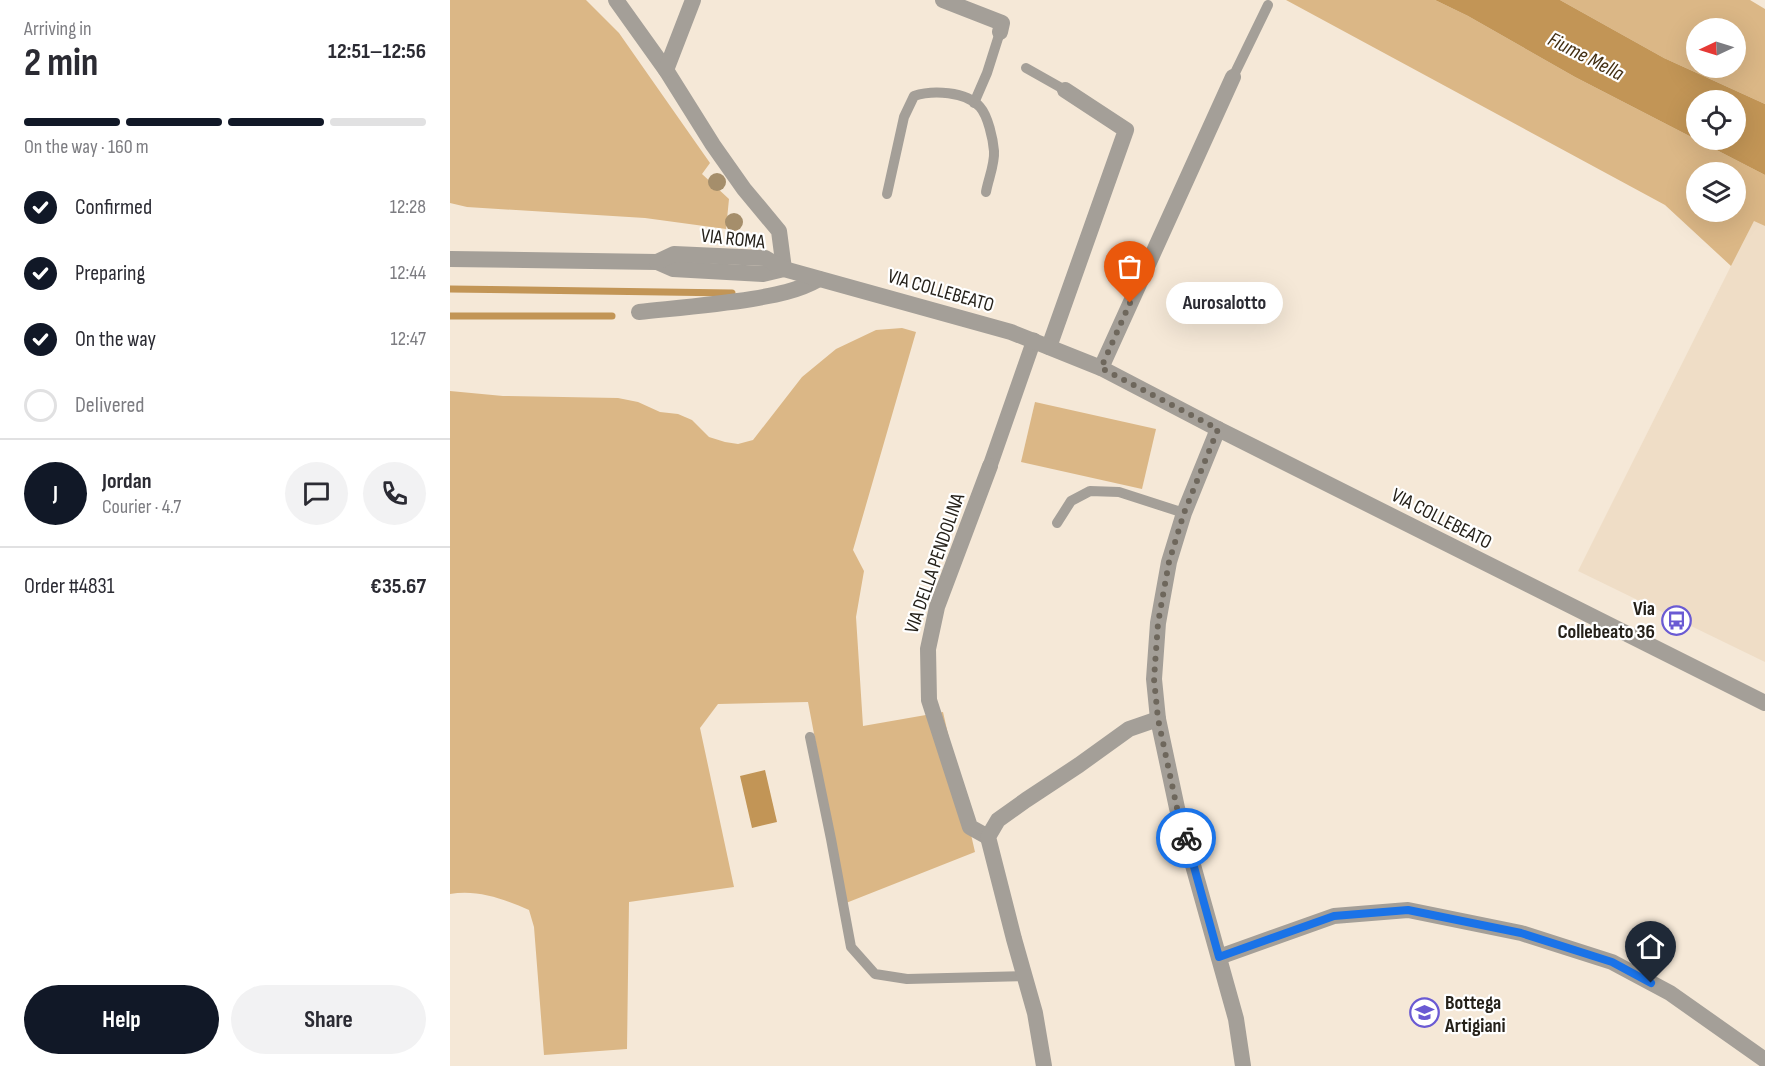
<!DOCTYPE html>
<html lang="en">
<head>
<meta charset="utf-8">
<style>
  :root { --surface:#fff; --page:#f2f2f3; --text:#2b2b33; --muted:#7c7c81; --line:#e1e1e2; --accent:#111827 }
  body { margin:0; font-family:"Sofia Sans Condensed",sans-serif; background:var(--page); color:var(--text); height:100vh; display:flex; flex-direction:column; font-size:22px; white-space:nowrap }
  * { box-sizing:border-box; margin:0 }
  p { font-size:20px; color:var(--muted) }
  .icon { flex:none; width:33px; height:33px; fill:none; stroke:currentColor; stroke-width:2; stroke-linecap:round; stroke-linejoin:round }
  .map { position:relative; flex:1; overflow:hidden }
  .sheet { display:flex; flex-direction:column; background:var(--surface); width:450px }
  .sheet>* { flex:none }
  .needle { width:39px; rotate:266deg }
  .controls { position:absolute; left:1236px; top:18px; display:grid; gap:12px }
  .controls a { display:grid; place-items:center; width:60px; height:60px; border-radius:50%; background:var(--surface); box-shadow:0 6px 24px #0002; font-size:30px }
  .pin { position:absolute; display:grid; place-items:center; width:51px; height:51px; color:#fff; margin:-62px -26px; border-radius:50% 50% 50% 0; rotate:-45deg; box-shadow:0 0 6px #0007 }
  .pin .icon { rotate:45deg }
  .courier { position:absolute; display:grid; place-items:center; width:60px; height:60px; margin:-30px; border:4px solid #1a73e8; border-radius:50%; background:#fff; color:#222; box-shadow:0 2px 8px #0007 }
  .bubble { position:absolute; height:42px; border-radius:21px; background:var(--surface); box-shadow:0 6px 24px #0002; font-size:20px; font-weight:700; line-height:42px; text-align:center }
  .overview em { font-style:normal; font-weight:700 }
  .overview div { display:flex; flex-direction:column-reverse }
  .overview { display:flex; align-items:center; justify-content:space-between; height:102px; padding:0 24px }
  h1 { font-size:39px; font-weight:700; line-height:45px }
  .bar { display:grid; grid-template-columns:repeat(4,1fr); gap:9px 6px; align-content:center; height:72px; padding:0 24px }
  .bar i { height:8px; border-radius:4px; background:var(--line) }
  .bar .active { background:var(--accent) }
  .bar p { grid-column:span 4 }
  .line { display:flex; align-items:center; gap:15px; padding:0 24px; border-top:2px solid var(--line) }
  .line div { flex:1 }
  .round { display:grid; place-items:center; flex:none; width:63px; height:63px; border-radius:32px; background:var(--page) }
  ol { padding:0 24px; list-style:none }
  li { display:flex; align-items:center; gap:18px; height:66px }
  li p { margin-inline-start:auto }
  li .icon { padding:6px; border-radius:50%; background:var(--accent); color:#fff; stroke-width:4 }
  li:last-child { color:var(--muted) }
  li i { width:33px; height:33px; border:3px solid var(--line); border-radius:50% }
  .action { display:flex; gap:12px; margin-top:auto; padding:12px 24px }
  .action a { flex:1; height:69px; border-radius:36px; background:var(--accent); color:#fff; font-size:24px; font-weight:700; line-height:69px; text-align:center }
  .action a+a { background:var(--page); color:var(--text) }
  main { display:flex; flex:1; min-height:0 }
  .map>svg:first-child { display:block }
  .built { fill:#efddc6 }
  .green { fill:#dbb786; fill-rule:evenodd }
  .water { fill:#c29556; fill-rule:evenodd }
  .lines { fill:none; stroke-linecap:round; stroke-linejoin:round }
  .stream { stroke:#c29556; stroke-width:7 }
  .service { stroke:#a49f98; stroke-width:10 }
  .pedestrian { stroke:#a49f98; stroke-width:15 }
  .minor { stroke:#a49f98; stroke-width:16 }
  .tertiary { stroke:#a49f98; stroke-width:16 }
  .tree { fill:#a58e6b }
  .done { stroke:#6e675c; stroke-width:6; stroke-dasharray:0 10.8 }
  .route { stroke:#1a73e8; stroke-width:8 }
  .labels { text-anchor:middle; stroke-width:4.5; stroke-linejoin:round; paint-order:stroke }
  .street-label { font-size:20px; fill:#25211a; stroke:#fff }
  .poi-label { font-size:20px; font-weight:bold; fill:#25211a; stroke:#fff; text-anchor:end }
  .water-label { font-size:21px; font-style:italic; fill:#432f13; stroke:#fff }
</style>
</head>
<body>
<main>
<section class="sheet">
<div class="overview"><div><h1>2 min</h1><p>Arriving in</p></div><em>12:51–12:56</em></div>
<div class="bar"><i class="active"></i><i class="active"></i><i class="active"></i><i></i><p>On the way · 160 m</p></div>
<ol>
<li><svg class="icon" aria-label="check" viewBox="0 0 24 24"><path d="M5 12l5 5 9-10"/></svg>Confirmed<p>12:28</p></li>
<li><svg class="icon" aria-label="check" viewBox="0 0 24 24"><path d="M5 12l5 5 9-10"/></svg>Preparing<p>12:44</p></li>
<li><svg class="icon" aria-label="check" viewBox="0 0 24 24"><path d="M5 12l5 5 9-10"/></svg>On the way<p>12:47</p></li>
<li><i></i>Delivered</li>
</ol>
<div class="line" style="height:108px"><b class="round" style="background:var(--accent);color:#fff">J</b><div><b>Jordan</b><p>Courier · 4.7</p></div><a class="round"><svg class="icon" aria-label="chat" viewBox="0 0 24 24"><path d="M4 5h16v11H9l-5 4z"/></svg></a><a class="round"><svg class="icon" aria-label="phone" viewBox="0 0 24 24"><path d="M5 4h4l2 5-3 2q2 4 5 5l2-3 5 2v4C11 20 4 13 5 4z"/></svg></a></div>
<div class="line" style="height:78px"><div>Order #4831</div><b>€35.67</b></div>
<div class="action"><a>Help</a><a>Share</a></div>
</section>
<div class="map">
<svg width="1315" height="1066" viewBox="0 0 1315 1066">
  <rect width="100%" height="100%" fill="#f5e8d7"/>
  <!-- built -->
  <path class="built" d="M 1304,220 L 1315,226 L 1315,662 L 1128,571 Z"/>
  <!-- green -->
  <g class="green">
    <path d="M 0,0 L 136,0 L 169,33 L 260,163 L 252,174 L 279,199 L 276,229 L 195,218 L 17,207 L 0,203 Z"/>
    <path d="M 836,0 L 985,0 L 1018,16 L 1125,77 L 1315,175 L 1315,226 L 1304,221 L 1281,266 L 1215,205 ZM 1246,172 L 1286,172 L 1286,212 L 1246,212 Z"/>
    <path d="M 1110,0 L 1300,0 L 1315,9 L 1315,104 L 1214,58 ZM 1246,28 L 1286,28 L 1286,68 L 1246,68 Z"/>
    <path d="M 452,328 L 466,332 L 403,550 L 414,571 L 406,617 L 413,726 L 493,712 L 525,852 L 396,903 L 358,702 L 268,704 L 250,728 L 284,887 L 179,902 L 177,1049 L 94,1055 L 84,927 L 79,910 C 54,899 27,889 0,894 L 0,391 L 53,396 L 168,398 L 188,402 L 210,412 L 228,414 L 242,420 L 259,437 L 275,442 L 288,444 L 303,440 L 352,377 L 386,349 L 426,330 Z"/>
    <path d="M 585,402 L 706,429 L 692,489 L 571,462 Z"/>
  </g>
  <!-- water -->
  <g class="water">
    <path d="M 985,0 L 1110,0 L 1214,58 L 1315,104 L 1315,175 L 1125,77 L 1018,16 ZM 1246,100 L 1286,100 L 1286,140 L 1246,140 Z"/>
    <path d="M 315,770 L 327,822 L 302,828 L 290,776 Z"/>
  </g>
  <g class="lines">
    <!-- stream -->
    <g class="stream">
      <path d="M 0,289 L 282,293"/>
      <path d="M 0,316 L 162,316"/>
    </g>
    <!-- service -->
    <g class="service">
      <path d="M 576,68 L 615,90"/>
      <path d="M 783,77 L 818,5"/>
      <path d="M 524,103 L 537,73 L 550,32"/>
      <path d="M 437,194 L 454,117 L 464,96 C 482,90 516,91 530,107 C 538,116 543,139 544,151 C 545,164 538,180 536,192"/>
      <path d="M 607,523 L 621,501 L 640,491 L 669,492 L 734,513"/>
      <path d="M 360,737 L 381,839 L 401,947 L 425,974 L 457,979 L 575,976"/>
    </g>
    <!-- pedestrian -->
    <path class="pedestrian" d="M 540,466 L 584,340"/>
    <!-- minor -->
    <g class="minor">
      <path d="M 166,0 L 216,70 L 263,145 L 294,189 L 329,231 L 334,269"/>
      <path d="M 493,0 L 552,23 L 550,32"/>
      <path d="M 216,70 L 243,0"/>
      <path d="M 189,312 C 227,308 264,305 302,299 C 325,295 348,291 369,279"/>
      <path d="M 599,347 L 676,130 L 615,90"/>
      <path d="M 651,368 L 783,77"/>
      <path d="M 768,429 L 734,513 L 719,562 L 708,623 L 704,679 L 708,719 L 727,808 L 786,1019 L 793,1066"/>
      <path d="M 538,837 L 520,827 L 479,700 L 478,649 L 487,607 L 540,466"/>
      <path d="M 769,957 L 884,916 L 958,910 L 1071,933 L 1162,962 L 1220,993 L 1315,1060"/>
      <path d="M 594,1066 L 585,1013 L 564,939 L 538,837 L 548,820 L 576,800 L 629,765 L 679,729 L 708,719"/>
    </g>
    <!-- tertiary -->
    <g class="tertiary">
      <path d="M 0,259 L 207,262 L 223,269 L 313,274 L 334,269"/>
      <path d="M 207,262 L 224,254 L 315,258 L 334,269 L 561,332 L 651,368 L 768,429 L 1315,703"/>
    </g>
  </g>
  <!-- trees -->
  <g class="tree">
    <circle cx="267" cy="182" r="9"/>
    <circle cx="284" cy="222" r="9"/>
  </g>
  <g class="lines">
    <!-- done -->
    <path class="done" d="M 680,303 L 651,368 L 768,429 L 734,513 L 719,562 L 708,623 L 704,679 L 708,719 L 727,808 L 736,838"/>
    <!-- route -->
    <path class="route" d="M 736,838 L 769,957 L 884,916 L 958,910 L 1071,933 L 1162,962 L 1201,983"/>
  </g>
  <!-- icons -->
  <defs>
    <symbol id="bus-ring" viewBox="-11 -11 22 22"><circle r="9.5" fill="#fff" stroke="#6a5ad3" stroke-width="1.5"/><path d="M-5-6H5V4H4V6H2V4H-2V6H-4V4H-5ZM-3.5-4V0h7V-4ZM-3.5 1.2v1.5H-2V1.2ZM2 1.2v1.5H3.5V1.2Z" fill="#6a5ad3"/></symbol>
    <symbol id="school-ring" viewBox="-11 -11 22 22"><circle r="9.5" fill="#fff" stroke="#6a5ad3" stroke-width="1.5"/><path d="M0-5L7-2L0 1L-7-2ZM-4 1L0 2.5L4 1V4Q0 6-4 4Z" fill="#6a5ad3"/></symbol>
  </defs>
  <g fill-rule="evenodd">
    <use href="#bus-ring" x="1210" y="604" width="33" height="33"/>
    <use href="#school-ring" x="958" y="996" width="33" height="33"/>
  </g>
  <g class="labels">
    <!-- street labels -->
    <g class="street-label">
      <text transform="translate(283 238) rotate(6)" y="7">VIA ROMA</text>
      <text transform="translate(491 290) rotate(16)" y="7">VIA COLLEBEATO</text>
      <text transform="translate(992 518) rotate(27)" y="7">VIA COLLEBEATO</text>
      <text transform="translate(484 563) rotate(-71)" y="7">VIA DELLA PENDOLINA</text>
    </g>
    <!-- poi labels -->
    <g class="poi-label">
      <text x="1205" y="615">Via<tspan x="1205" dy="23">Collebeato 36</tspan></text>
      <text x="995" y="1009" text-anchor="start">Bottega<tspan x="995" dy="23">Artigiani</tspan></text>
    </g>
    <!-- water labels -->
    <g class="water-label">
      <text transform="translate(1136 56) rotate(27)" y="7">Fiume Mella</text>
    </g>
  </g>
</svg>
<div class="controls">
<a><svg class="needle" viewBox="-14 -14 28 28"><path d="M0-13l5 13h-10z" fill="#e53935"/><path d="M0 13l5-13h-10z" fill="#7c7c81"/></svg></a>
<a><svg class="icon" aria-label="locate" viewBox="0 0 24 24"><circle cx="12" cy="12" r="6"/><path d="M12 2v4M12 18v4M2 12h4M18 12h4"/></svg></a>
<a><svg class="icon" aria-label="layers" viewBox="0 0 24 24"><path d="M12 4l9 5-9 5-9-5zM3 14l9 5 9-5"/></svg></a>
</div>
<div class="pin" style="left:680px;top:303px;background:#ea580c"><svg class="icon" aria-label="bag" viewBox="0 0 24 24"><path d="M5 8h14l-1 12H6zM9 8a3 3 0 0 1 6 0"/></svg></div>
<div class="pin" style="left:1201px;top:983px;background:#1f2937"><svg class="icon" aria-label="home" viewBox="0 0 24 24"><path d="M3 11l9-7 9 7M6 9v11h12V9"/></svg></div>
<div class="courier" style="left:736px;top:838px"><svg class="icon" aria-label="bike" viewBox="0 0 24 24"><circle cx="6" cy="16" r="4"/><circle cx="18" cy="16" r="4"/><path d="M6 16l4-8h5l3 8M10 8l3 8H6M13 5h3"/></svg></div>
<div class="bubble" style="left:716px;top:282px;width:117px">Aurosalotto</div>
</div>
</main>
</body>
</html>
